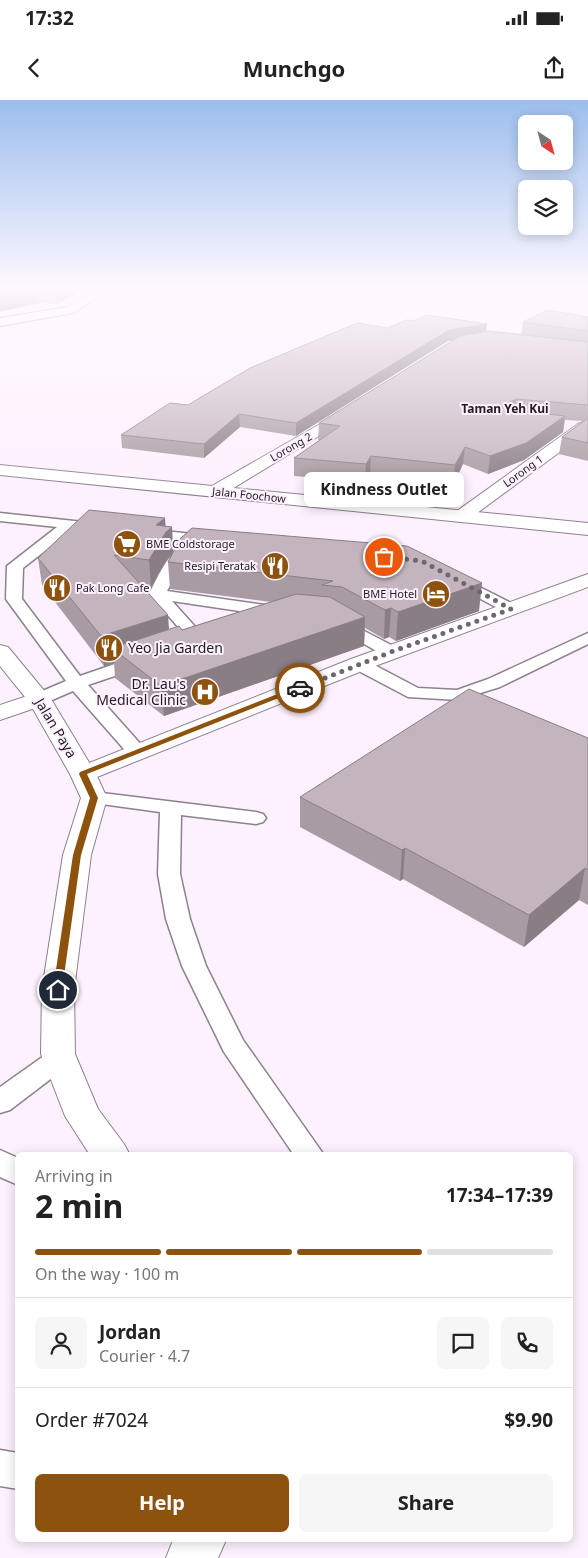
<!DOCTYPE html>
<html lang="en">
<head>
<meta charset="utf-8">
<style>
  :root { --surface:#fff; --page:#f6f6f6; --text:#222; --muted:#767676; --line:#e0e0e0; --accent:#8d530e }
  body { margin:0; font-family:"Noto Sans",sans-serif; background:var(--page); color:var(--text); height:100vh; display:flex; flex-direction:column; font-size:19px; white-space:nowrap }
  * { box-sizing:border-box; margin:0 }
  p { font-size:16px; color:var(--muted) }
  .icon { flex:none; width:28px; height:28px; fill:none; stroke:currentColor; stroke-width:2; stroke-linecap:round; stroke-linejoin:round }
  .map { position:relative; flex:1; overflow:hidden }
  .drawer { position:absolute; left:15px; top:1052px; width:558px; height:390px; display:flex; flex-direction:column; background:var(--surface); border-radius:8px; box-shadow:0 2px 12px #0003 }
  .drawer>* { flex:none }
  .needle { width:32px; rotate:144deg }
  .tools { position:absolute; left:518px; top:15px; display:grid; gap:10px }
  .tools a { display:grid; place-items:center; width:55px; height:55px; border-radius:8px; background:var(--surface); box-shadow:0 2px 12px #0003; font-size:25px }
  .pin { position:absolute; display:grid; place-items:center; width:42px; height:42px; color:#fff; margin:-21px; border:2px solid #fff; border-radius:50%; box-shadow:0 1px 5px #0007 }
  .courier { position:absolute; display:grid; place-items:center; width:50px; height:50px; margin:-25px; border:4px solid #8d530e; border-radius:50%; background:#fff; color:#222; box-shadow:0 1px 6px #0007 }
  .bubble { position:absolute; height:35px; border-radius:8px; background:var(--surface); box-shadow:0 2px 12px #0003; font-size:16px; font-weight:700; line-height:35px; text-align:center }
  .summary em { font-style:normal; font-weight:700 }
  .summary div { display:flex; flex-direction:column-reverse }
  .summary { display:flex; align-items:center; justify-content:space-between; height:85px; padding:0 20px }
  h1 { font-size:32px; font-weight:700; line-height:38px }
  .bar { display:grid; grid-template-columns:repeat(4,1fr); gap:8px 5px; align-content:center; height:60px; padding:0 20px }
  .bar i { height:6px; border-radius:4px; background:var(--line) }
  .bar .current { background:var(--accent) }
  .bar p { grid-column:span 4 }
  .line { display:flex; align-items:center; gap:12px; padding:0 20px; border-top:1px solid var(--line) }
  .line div { flex:1 }
  .round { display:grid; place-items:center; flex:none; width:52px; height:52px; border-radius:8px; background:var(--page) }
  .button { display:flex; gap:10px; margin-top:auto; padding:10px 20px }
  .button a { flex:1; height:58px; border-radius:8px; background:var(--accent); color:#fff; font-size:20px; font-weight:700; line-height:58px; text-align:center }
  .button a+a { background:var(--page); color:var(--text) }
  .status { display:flex; justify-content:space-between; align-items:center; height:35px; padding:0 25px; background:var(--surface); direction:ltr }
  .status svg { height:14px; fill:currentColor }
  header { display:flex; justify-content:space-between; align-items:center; height:65px; padding:0 20px; background:var(--surface); font-size:22px; font-weight:700 }
  .map>svg:first-child { display:block }
  .lines { fill:none; stroke-linecap:round; stroke-linejoin:round }
  .service-casing { stroke:#8c818d; stroke-width:3 }
  .minor-casing { stroke:#8c818d; stroke-width:2 }
  .tertiary-casing { stroke:#8c818d; stroke-width:2 }
  .secondary-casing { stroke:#8c818d; stroke-width:2 }
  .service { fill:#fff; fill-rule:evenodd }
  .minor { fill:#fff; fill-rule:evenodd }
  .tertiary { fill:#fff; fill-rule:evenodd }
  .secondary { fill:#fff; fill-rule:evenodd }
  .wall { fill:#a99ba3; fill-rule:evenodd }
  .shaded-wall { fill:#897e84 }
  .building { fill:#c4b4bd; stroke:#897e84 }
  .route { fill:#8d530e }
  .done { stroke:#6e676f; stroke-width:5; stroke-dasharray:0 9 }
  .labels { text-anchor:middle; stroke-width:4; stroke-linejoin:round; paint-order:stroke }
  .far-street-label { font-size:11px; fill:#201c21; stroke:#fef1ff }
  .far-poi-label { font-size:11px; fill:#201c21; stroke:#fef1ff; text-anchor:start }
  .far-neighbourhood-label { font-size:12px; font-weight:bold; fill:#201c21; stroke:#fef1ff }
  .poi-label { font-size:14px; fill:#201c21; stroke:#fef1ff; text-anchor:start }
  .street-label { font-size:14px; fill:#201c21; stroke:#fef1ff }
</style>
</head>
<body>
<div class="status"><b>17:32</b><svg viewBox="0 0 49 12"><path d="M0 12V9h3v3zM5 12V6h3v6zM10 12V3h3v9zM15 12V0h3v12zM26 1h20v11H26zM47 4h2v5h-2z"/></svg></div>
<header><svg class="icon" aria-label="back" viewBox="0 0 24 24"><path d="M15 5l-7 7 7 7"/></svg>Munchgo<svg class="icon" aria-label="share" viewBox="0 0 24 24"><path d="M12 15V3M7 8l5-5 5 5M5 13v7h14v-7"/></svg></header>
<div class="map">
<svg width="588" height="1458" viewBox="0 0 588 1458">
  <rect width="100%" height="100%" fill="#fef1ff"/>
  <g class="lines">
    <defs>
      <g id="service">
        <path d="M 0,413 L 102,424 L 107,425 L 109,428 L 107,431 L 102,432 L 73,429 L 23,468 L 22,499 L 80,576 L 135,557 L 141,556 L 147,557 L 150,561 L 147,565 L 88,585 L 144,648 L 147,652 L 144,656 L 137,658 L 130,656 L 73,591 L 45,603 L 39,604 L 33,603 L 30,599 L 33,595 L 66,581 L 6,499 L 7,466 L 57,427 L 0,421 Z"/>
        <path d="M 145,429 L 212,436 L 217,437 L 219,440 L 217,443 L 212,444 L 140,436 L 138,433 L 140,430 Z"/>
        <path d="M 186,446 L 191,447 L 193,450 L 181,465 L 167,491 L 279,507 L 285,509 L 287,512 L 285,515 L 279,517 L 172,501 L 208,541 L 206,545 L 194,545 L 149,494 C 157,479 168,450 186,446 Z"/>
        <path d="M 456,475 L 517,506 L 519,509 L 517,512 L 505,512 L 451,483 L 448,480 L 451,477 Z"/>
        <path d="M 339,518 L 397,548 L 400,552 L 397,556 L 391,557 L 385,556 L 333,526 L 331,523 L 333,520 Z"/>
        <path d="M 588,533 L 588,544 L 500,587 L 458,600 L 408,597 L 353,568 L 350,564 L 353,560 L 359,559 L 365,560 L 418,588 L 457,590 L 488,579 Z"/>
        <path d="M 94,692 L 256,712 L 263,714 L 266,718 L 263,722 L 256,724 L 181,715 L 180,774 L 190,819 L 206,866 L 243,940 L 324,1055 L 294,1055 L 224,952 L 182,866 L 166,819 L 158,774 L 160,712 L 87,702 L 84,698 L 87,694 Z"/>
        <path d="M 60,948 L 69,951 L 73,958 L 69,965 L 10,1010 L 0,1013 L 0,987 L 51,951 Z"/>
        <path d="M 0,1050 L 18,1058 L 18,1085 L 0,1077 Z"/>
        <path d="M 0,1350 L 18,1353 L 18,1389 L 0,1386 Z"/>
      </g>
      <g id="minor">
        <path d="M 93,191 L 107,191 L 74,213 L 0,226 L 0,218 L 67,207 Z"/>
        <path d="M 350,307 L 355,308 L 357,311 L 355,314 L 222,395 L 216,396 L 210,395 L 207,391 L 210,387 Z"/>
        <path d="M 583,322 L 588,324 L 588,331 L 469,419 L 463,420 L 457,419 L 454,415 L 457,411 L 578,324 Z"/>
        <path d="M 588,474 L 588,487 L 367,569 L 92,679 L 83,682 L 74,679 L 70,674 L 74,669 L 351,559 Z"/>
        <path d="M 39,592 L 47,594 L 51,599 L 47,604 L 0,620 L 0,605 Z"/>
      </g>
      <g id="tertiary">
        <path d="M 0,545 L 8,547 L 51,599 L 96,674 L 107,698 L 91,755 L 74,890 L 75,954 L 98,1009 L 124,1044 L 130,1055 L 90,1055 L 65,1016 L 41,954 L 42,890 L 63,755 L 81,698 L 70,674 L 29,602 L 0,566 Z"/>
        <path d="M 173,1440 L 226,1440 L 218,1458 L 166,1458 Z"/>
      </g>
      <path id="secondary" d="M 0,365 L 588,423 L 588,435 L 0,375 Z"/>
    </defs>
    <!-- service casing -->
    <use href="#service" class="service-casing"/>
    <!-- minor casing -->
    <use href="#minor" class="minor-casing"/>
    <!-- tertiary casing -->
    <use href="#tertiary" class="tertiary-casing"/>
    <!-- secondary casing -->
    <use href="#secondary" class="secondary-casing"/>
    <!-- service -->
    <use href="#service" class="service"/>
    <!-- minor -->
    <use href="#minor" class="minor"/>
    <!-- tertiary -->
    <use href="#tertiary" class="tertiary"/>
    <!-- secondary -->
    <use href="#secondary" class="secondary"/>
  </g>
  <!-- wall -->
  <g class="wall">
    <path d="M 0,191 L 81,191 L 57,204 L 40,203 Z"/>
    <path d="M 588,217 L 588,361 L 559,354 L 562,337 L 583,321 L 565,320 L 563,332 L 524,360 L 488,374 L 463,364 L 454,383 L 370,374 L 365,382 L 294,376 L 294,358 L 320,340 L 318,340 L 319,323 L 452,241 L 448,241 L 296,336 L 240,327 L 204,358 L 122,348 L 121,335 L 188,305 L 388,228 L 486,232 L 521,235 L 523,222 Z"/>
    <path d="M 166,426 L 172,427 L 173,452 L 180,439 L 479,511 L 396,541 L 389,537 L 384,539 L 365,528 L 364,546 L 164,616 L 115,578 L 114,563 L 104,566 L 42,485 L 38,458 ZM 172,454 L 168,462 L 170,489 L 271,502 L 182,530 L 169,530 L 142,486 L 151,487 L 167,459 Z"/>
    <path d="M 588,638 L 588,805 L 579,800 L 524,847 L 403,779 L 400,781 L 300,727 L 300,697 Z"/>
  </g>
  <!-- shaded-wall -->
  <g class="shaded-wall">
    <path d="M 35,191 L 39,191 L 40,203 L 0,212 L 0,198 Z"/>
    <path d="M 56,191 L 81,191 L 57,204 Z"/>
    <path d="M 487,224 L 486,235 L 448,241 L 296,336 L 296,323 L 449,230 Z"/>
    <path d="M 516,299 L 514,315 L 505,321 L 506,304 Z"/>
    <path d="M 239,314 L 240,327 L 204,358 L 204,344 Z"/>
    <path d="M 565,316 L 563,332 L 524,360 L 488,374 L 490,356 Z"/>
    <path d="M 465,347 L 463,364 L 454,383 L 455,365 Z"/>
    <path d="M 371,356 L 370,374 L 365,382 L 366,364 Z"/>
    <path d="M 165,418 L 166,432 L 172,427 L 173,453 L 167,459 L 151,487 L 149,460 L 156,425 Z"/>
    <path d="M 482,483 L 479,511 L 396,541 L 398,512 Z"/>
    <path d="M 391,508 L 389,537 L 384,539 L 385,510 Z"/>
    <path d="M 168,515 L 170,543 L 112,548 L 114,563 L 104,566 L 101,536 Z"/>
    <path d="M 365,517 L 364,546 L 164,616 L 161,586 Z"/>
    <path d="M 405,748 L 403,779 L 400,781 L 402,750 Z"/>
    <path d="M 585,768 L 579,800 L 524,847 L 529,815 Z"/>
  </g>
  <!-- building -->
  <g class="building">
    <path d="M 0,191 L 35,191 L 0,198 Z"/>
    <path d="M 548,210 L 588,217 L 588,231 L 523,222 Z"/>
    <path d="M 427,215 L 487,224 L 449,230 L 296,323 L 239,314 L 204,344 L 121,335 L 170,303 L 188,305 L 250,268 L 357,223 L 388,228 L 406,220 L 413,221 Z"/>
    <path d="M 488,231 L 588,242 L 588,305 L 516,299 L 506,304 L 509,310 L 565,316 L 526,343 L 490,356 L 465,347 L 455,365 L 371,356 L 366,364 L 294,358 L 340,326 L 319,323 L 460,236 Z"/>
    <path d="M 588,318 L 588,343 L 562,337 Z"/>
    <path d="M 89,410 L 165,418 L 156,425 L 172,427 L 166,432 L 149,460 L 114,455 L 168,515 L 101,536 L 38,458 Z"/>
    <path d="M 192,428 L 407,446 L 482,483 L 398,512 L 391,508 L 385,510 L 342,487 L 322,485 L 333,481 L 168,462 L 180,439 Z"/>
    <path d="M 296,494 L 330,497 L 365,517 L 161,586 L 112,548 L 179,526 L 182,530 Z"/>
    <path d="M 469,589 L 588,638 L 588,770 L 585,768 L 529,815 L 405,748 L 402,750 L 300,697 Z"/>
  </g>
  <!-- sky -->
  <linearGradient id="sky" x2="0" y2="1"><stop stop-color="#9cbeed"/><stop offset="0.48" stop-color="#fff9ff"/><stop offset="1" stop-color="#fff9ff" stop-opacity="0"/></linearGradient>
  <rect width="588" height="395" fill="url(#sky)"/>
  <!-- route -->
  <path class="route" d="M 298,586 L 304,588 L 87,674 L 98,698 L 81,755 L 62,890 L 58,894 L 54,893 L 53,890 L 73,755 L 90,698 L 79,674 L 80,672 Z"/>
  <g class="lines">
    <!-- done -->
    <path class="done" d="M 300,588 L 391,552 L 511,509 L 422,461 L 384,457"/>
  </g>
  <!-- icons -->
  <defs>
    <symbol id="supermarket-disc" viewBox="-11 -11 22 22"><circle r="9.5" fill="#8d530e" stroke="#fef1ff"/><path d="M-6-5.5h2.5l.6 2H6L4.5 2H-2.5L-4.4-4H-6ZM-1.5 3.2a1.3 1.3 0 1 0 .1 0ZM3 3.2a1.3 1.3 0 1 0 .1 0Z" fill="#fff"/></symbol>
    <symbol id="restaurant-disc" viewBox="-11 -11 22 22"><circle r="9.5" fill="#8d530e" stroke="#fef1ff"/><path d="M-5-6h1v4h1v-4h1v4h1v-4h1v5L-1.5 .5V6h-2V.5L-5-1ZM5-6V6H3V1.5H1.5Q1.5-4 5-6Z" fill="#fff"/></symbol>
    <symbol id="hotel-disc" viewBox="-11 -11 22 22"><circle r="9.5" fill="#8d530e" stroke="#fef1ff"/><path d="M-6-4.5h1.5V1H6V5H4.5V3h-9V5H-6ZM-4 0a1.8 1.8 0 1 1 3.6 0ZM.5 0V-2.5h3Q6-2.5 6 0Z" fill="#fff"/></symbol>
    <symbol id="hospital-disc" viewBox="-11 -11 22 22"><circle r="9.5" fill="#8d530e" stroke="#fef1ff"/><path d="M-5-5h3v3.5h4V-5h3V5h-3V1.5h-4V5h-3Z" fill="#fff"/></symbol>
  </defs>
  <g fill-rule="evenodd">
    <use href="#supermarket-disc" x="111" y="428" width="32" height="32"/>
    <use href="#restaurant-disc" x="259" y="450" width="32" height="32"/>
    <use href="#restaurant-disc" x="41" y="472" width="32" height="32"/>
    <use href="#hotel-disc" x="420" y="478" width="32" height="32"/>
    <use href="#restaurant-disc" x="93" y="532" width="32" height="32"/>
    <use href="#hospital-disc" x="189" y="576" width="32" height="32"/>
  </g>
  <g class="labels">
    <!-- far-street labels -->
    <g class="far-street-label">
      <text transform="translate(291 347) rotate(-30)" y="4">Lorong 2</text>
      <text transform="translate(523 371) rotate(-36)" y="4">Lorong 1</text>
      <text transform="translate(249 395) rotate(6)" y="4">Jalan Foochow</text>
    </g>
    <!-- far-poi labels -->
    <g class="far-poi-label">
      <text x="146" y="448">BME Coldstorage</text>
      <text x="256" y="470" text-anchor="end">Resipi Teratak</text>
      <text x="76" y="492">Pak Long Cafe</text>
      <text x="417" y="498" text-anchor="end">BME Hotel</text>
    </g>
    <!-- far-neighbourhood labels -->
    <g class="far-neighbourhood-label">
      <text x="505" y="313">Taman Yeh Kui</text>
    </g>
    <!-- poi labels -->
    <g class="poi-label">
      <text x="128" y="553">Yeo Jia Garden</text>
      <text x="186" y="589" text-anchor="end">Dr. Lau's<tspan x="186" dy="16">Medical Clinic</tspan></text>
    </g>
    <!-- street labels -->
    <g class="street-label">
      <text transform="translate(56 628) rotate(59)" y="5">Jalan Paya</text>
    </g>
  </g>
</svg>
<div class="tools">
<a><svg class="needle" viewBox="-14 -14 28 28"><path d="M0-13l5 13h-10z" fill="#e53935"/><path d="M0 13l5-13h-10z" fill="#767676"/></svg></a>
<a><svg class="icon" aria-label="layers" viewBox="0 0 24 24"><path d="M12 4l9 5-9 5-9-5zM3 14l9 5 9-5"/></svg></a>
</div>
<div class="pin" style="left:384px;top:457px;background:#ea580c"><svg class="icon" aria-label="bag" viewBox="0 0 24 24"><path d="M5 8h14l-1 12H6zM9 8a3 3 0 0 1 6 0"/></svg></div>
<div class="pin" style="left:58px;top:890px;background:#1f2937"><svg class="icon" aria-label="home" viewBox="0 0 24 24"><path d="M3 11l9-7 9 7M6 9v11h12V9"/></svg></div>
<div class="courier" style="left:300px;top:588px"><svg class="icon" aria-label="car" viewBox="0 0 24 24"><path d="M5 17H2v-5l4-1 3-4h7l3 4 3 1v5h-3M9 17h6M6 11h13"/><circle cx="7" cy="17" r="2"/><circle cx="17" cy="17" r="2"/></svg></div>
<div class="bubble" style="left:304px;top:372px;width:160px">Kindness Outlet</div>
<section class="drawer">
<div class="summary"><div><h1>2 min</h1><p>Arriving in</p></div><em>17:34–17:39</em></div>
<div class="bar"><i class="current"></i><i class="current"></i><i class="current"></i><i></i><p>On the way · 100 m</p></div>
<div class="line" style="height:90px"><a class="round"><svg class="icon" aria-label="person" viewBox="0 0 24 24"><circle cx="12" cy="8" r="4"/><path d="M4 21q1-7 8-7t8 7"/></svg></a><div><b>Jordan</b><p>Courier · 4.7</p></div><a class="round"><svg class="icon" aria-label="chat" viewBox="0 0 24 24"><path d="M4 5h16v11H9l-5 4z"/></svg></a><a class="round"><svg class="icon" aria-label="phone" viewBox="0 0 24 24"><path d="M5 4h4l2 5-3 2q2 4 5 5l2-3 5 2v4C11 20 4 13 5 4z"/></svg></a></div>
<div class="line" style="height:65px"><div>Order #7024</div><b>$9.90</b></div>
<div class="button"><a>Help</a><a>Share</a></div>
</section>
</div>
</body>
</html>
